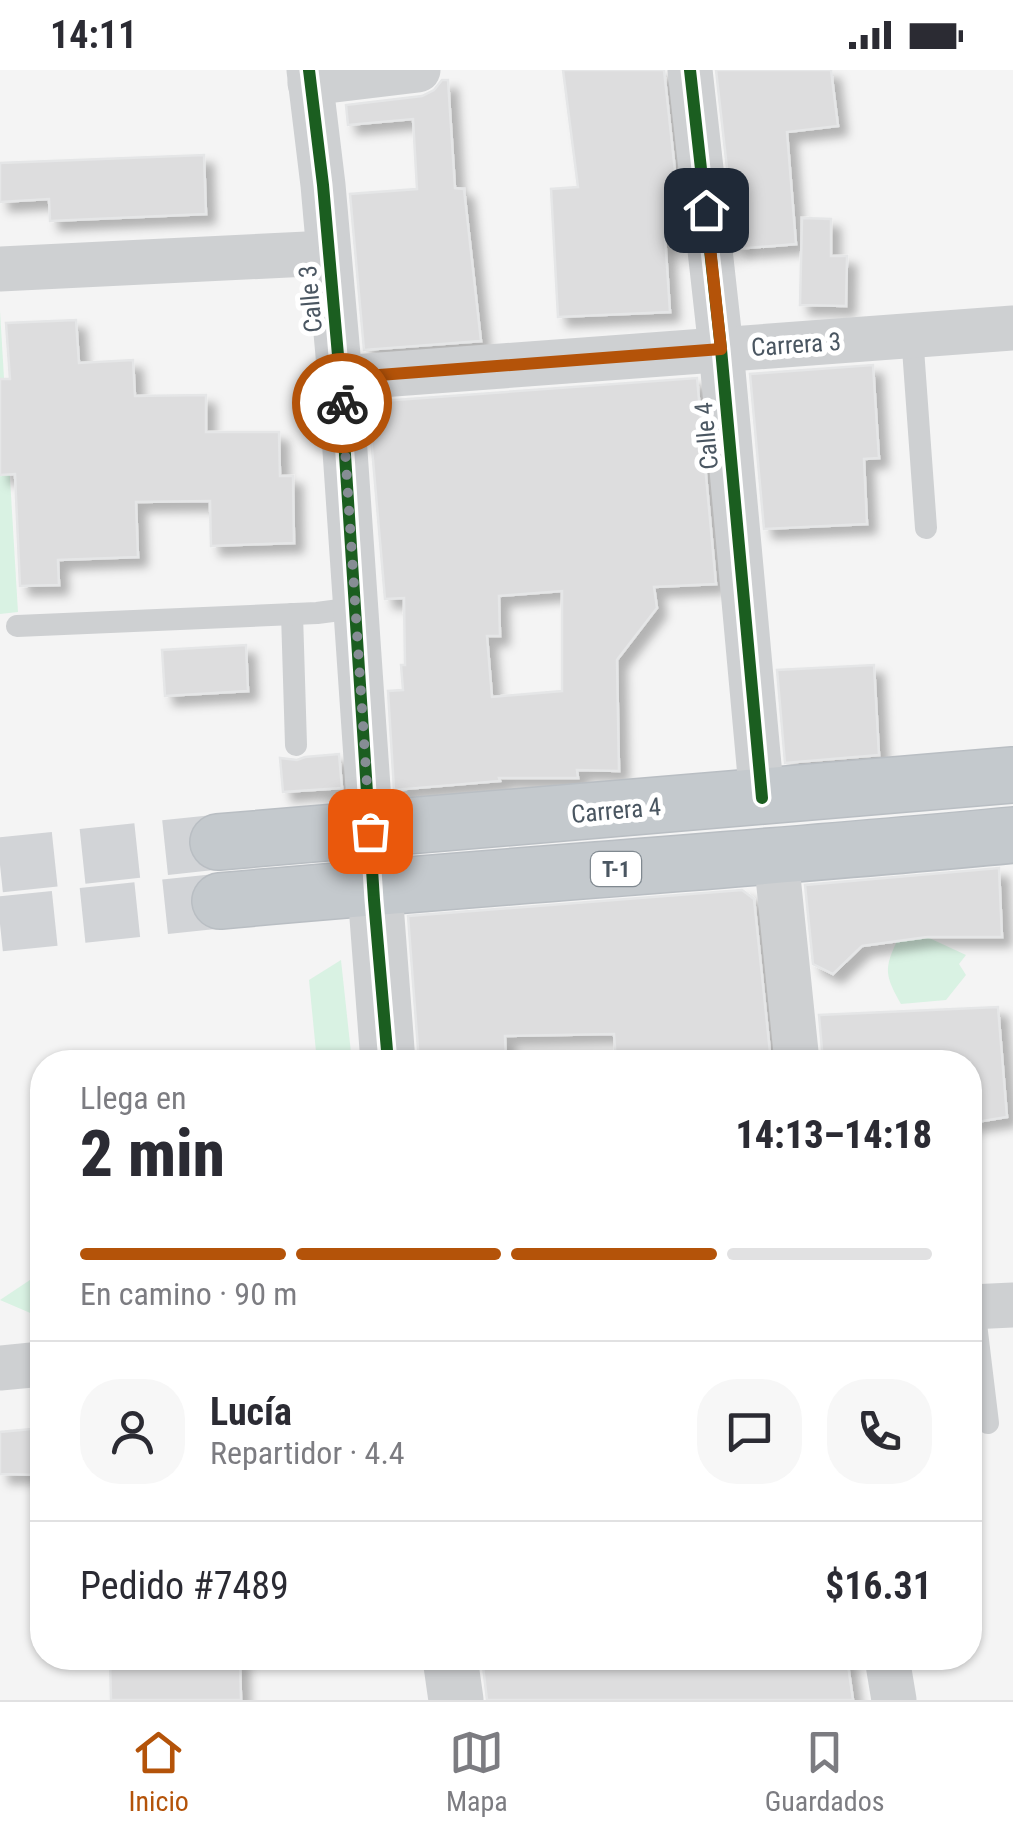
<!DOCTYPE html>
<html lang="es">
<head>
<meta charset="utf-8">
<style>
  :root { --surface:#fff; --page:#f7f7f7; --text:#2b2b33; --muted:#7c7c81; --line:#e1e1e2; --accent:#b45309 }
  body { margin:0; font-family:"Roboto Condensed",sans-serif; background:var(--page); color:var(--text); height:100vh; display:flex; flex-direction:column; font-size:38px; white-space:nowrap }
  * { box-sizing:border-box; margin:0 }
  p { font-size:32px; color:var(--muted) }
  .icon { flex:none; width:55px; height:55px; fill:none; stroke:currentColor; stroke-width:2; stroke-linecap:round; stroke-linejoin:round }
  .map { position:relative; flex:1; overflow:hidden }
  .details { position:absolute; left:30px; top:980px; width:952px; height:620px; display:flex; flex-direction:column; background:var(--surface); border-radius:40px; box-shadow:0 2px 8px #0004 }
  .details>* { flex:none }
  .pin { position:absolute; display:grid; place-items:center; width:85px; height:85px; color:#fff; margin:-42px; border-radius:20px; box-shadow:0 5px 15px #0006 }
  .courier { position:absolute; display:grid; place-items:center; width:100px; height:100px; margin:-50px; border:8px solid #b45309; border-radius:50%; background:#fff; color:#222; box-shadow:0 2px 12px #0007 }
  .head em { font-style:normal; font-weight:800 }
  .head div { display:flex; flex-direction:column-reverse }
  .head { display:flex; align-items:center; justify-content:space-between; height:170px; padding:0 50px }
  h1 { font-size:65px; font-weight:800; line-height:75px }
  .bar { display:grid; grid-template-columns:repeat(4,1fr); gap:15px 10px; align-content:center; height:120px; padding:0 50px }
  .bar i { height:12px; border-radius:8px; background:var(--line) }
  .bar .on { background:var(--accent) }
  .bar p { grid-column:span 4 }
  .line { display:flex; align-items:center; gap:25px; padding:0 50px; border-top:2px solid var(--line) }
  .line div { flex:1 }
  .round { display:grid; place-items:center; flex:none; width:105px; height:105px; border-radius:40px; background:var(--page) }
  .status { display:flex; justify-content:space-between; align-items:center; height:70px; padding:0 50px; background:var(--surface); direction:ltr }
  .status svg { height:28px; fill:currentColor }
  .menu { display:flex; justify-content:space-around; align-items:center; height:140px; border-top:2px solid var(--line); background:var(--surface); font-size:28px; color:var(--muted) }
  .menu a { display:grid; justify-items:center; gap:5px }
  .menu .on { color:var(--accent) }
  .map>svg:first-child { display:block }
  .green { fill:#d9f2e3 }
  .building { fill:#ddddde; stroke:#e5e6e7; stroke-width:2.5; fill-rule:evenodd; filter:url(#shadow) }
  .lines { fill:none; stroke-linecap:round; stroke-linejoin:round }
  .trunk-tunnel { stroke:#d2d4d7; stroke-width:55; stroke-dasharray:55 28; stroke-linecap:butt }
  .trunk-casing { stroke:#b9bec3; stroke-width:58 }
  .service { stroke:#ced0d2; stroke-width:22 }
  .minor { stroke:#ced0d2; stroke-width:45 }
  .tertiary { stroke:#ced0d2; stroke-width:55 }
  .trunk { stroke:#c4c9cd; stroke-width:55 }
  .cycleway-casing { stroke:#fff; stroke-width:19 }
  .cycleway { stroke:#1b5e20; stroke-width:12 }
  .done { stroke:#868d94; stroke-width:10; stroke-dasharray:0 18 }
  .route { stroke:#b45309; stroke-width:12 }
  .labels { text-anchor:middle; stroke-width:10; stroke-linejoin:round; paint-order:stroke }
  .shield { fill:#fff; stroke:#808990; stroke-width:2.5 }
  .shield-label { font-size:22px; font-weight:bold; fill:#4a5661 }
  .street-label { font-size:25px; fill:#4a5661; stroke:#fff }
</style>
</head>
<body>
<div class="status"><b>14:11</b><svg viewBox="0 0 49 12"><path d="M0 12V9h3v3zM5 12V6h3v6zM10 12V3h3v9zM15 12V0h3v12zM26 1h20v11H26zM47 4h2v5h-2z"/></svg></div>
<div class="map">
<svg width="1013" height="1630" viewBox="0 0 1013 1630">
  <defs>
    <filter id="shadow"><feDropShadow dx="9" dy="9" stdDeviation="5" flood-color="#0004"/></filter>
  </defs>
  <rect width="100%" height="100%" fill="#f4f4f4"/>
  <!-- green -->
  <g class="green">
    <path d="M 0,241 L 18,542 L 0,544 Z"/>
    <path d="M 927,867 L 966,885 L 959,894 L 966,905 L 946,930 L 901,934 C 886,907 883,900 897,871 Z"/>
    <path d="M 341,890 L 352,992 L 317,992 L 309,910 Z"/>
    <path d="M 42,1202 L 42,1248 L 0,1230 Z"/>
  </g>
  <!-- building -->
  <g class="building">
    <path d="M 563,0 L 664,0 L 682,165 L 665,166 L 670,242 L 558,247 L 551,119 L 578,117 Z"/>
    <path d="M 716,0 L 831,0 L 838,56 L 787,62 L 796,174 L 736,179 Z"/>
    <path d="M 442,10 L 448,10 L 455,118 L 464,119 L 481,271 L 364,280 L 350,124 L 417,119 L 413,49 L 348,55 L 346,35 L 422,26 L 434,20 Z"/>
    <path d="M 204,85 L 206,144 L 50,151 L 49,129 L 0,132 L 0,93 Z"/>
    <path d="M 802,148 L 831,149 L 831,186 L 847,186 L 846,236 L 800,235 Z"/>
    <path d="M 76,250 L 79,293 L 133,290 L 135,326 L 206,325 L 206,362 L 279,362 L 280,406 L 293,406 L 294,473 L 211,476 L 210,431 L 136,432 L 138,487 L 58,490 L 59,515 L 20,516 L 15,404 L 0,405 L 0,309 L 10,309 L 6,253 Z"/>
    <path d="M 873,295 L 879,388 L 864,389 L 867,454 L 764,459 L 750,304 Z"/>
    <path d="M 697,308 L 716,514 L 654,517 L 657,538 L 617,590 L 619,701 L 577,700 L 578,708 L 499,708 L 500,711 L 394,720 L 388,621 L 403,620 L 401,595 L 405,595 L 404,528 L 385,529 L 368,332 ZM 562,521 L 562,621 L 492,627 L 487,566 L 500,566 L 499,526 Z"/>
    <path d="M 246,575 L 248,621 L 165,626 L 162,580 Z"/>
    <path d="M 874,595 L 879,685 L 785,693 L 777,600 Z"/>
    <path d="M 339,684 L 342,718 L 283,722 L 280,688 L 297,690 L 305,687 Z"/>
    <path d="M 999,798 L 1002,867 L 927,867 L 862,876 L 833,904 L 813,894 L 805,815 Z"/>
    <path d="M 742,820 L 754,829 L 771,992 L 616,992 L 614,964 L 505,966 L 506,992 L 419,992 L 408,846 Z"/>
    <path d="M 998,937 L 1007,1047 L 970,1053 L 970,992 L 823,992 L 819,945 Z"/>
    <path d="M 42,1358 L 42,1405 L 0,1404 L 0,1362 Z"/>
    <path d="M 110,1588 L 240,1588 L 241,1630 L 111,1630 Z"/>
    <path d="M 482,1588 L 847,1588 L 853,1630 L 487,1630 Z"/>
  </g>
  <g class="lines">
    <!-- trunk-tunnel -->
    <g class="trunk-tunnel">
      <path d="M 0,795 L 218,772"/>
      <path d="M 0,854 L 220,831"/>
    </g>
    <defs>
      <g id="trunk">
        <path d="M 218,772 L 1013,705"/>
        <path d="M 220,831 C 484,807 749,790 1013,765"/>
      </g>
    </defs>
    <!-- trunk casing -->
    <use href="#trunk" class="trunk-casing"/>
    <!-- service -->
    <g class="service">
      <path d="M 912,265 L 926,458"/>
      <path d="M 292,544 L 296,675"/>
      <path d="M 17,556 L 317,543 L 355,538"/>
      <path d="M 974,1237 L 988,1353"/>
    </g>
    <!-- minor -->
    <g class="minor">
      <path d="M 309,0 L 323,115 L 340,308 L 371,761"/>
      <path d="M 690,0 L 721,279 L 762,728"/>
      <path d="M 310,13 L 418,0"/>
      <path d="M 0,199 L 328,183"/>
      <path d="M 340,308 L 1013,258"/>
      <path d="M 776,787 L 797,992"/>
      <path d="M 970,1237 L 1013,1235"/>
      <path d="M 0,1298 L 42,1294"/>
      <path d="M 887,1588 L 894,1630"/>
    </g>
    <!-- tertiary -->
    <g class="tertiary">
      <path d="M 371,769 L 388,992"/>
      <path d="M 450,1588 L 456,1630"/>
    </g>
    <!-- trunk -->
    <use href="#trunk" class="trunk"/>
    <defs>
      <g id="cycleway">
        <path d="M 309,0 L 323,115 L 340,308 L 374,830 L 388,992"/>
        <path d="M 690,0 L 721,279 L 762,728"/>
      </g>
    </defs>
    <!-- cycleway casing -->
    <use href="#cycleway" class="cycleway-casing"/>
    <!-- cycleway -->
    <use href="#cycleway" class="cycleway"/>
  </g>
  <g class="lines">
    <!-- done -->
    <path class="done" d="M 342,333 L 370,761"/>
    <!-- route -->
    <path class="route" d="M 342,333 L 340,308 L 721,279 L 706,140"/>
  </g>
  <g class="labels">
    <!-- shield labels -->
    <rect class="shield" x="591" y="782" width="50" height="34" rx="8"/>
    <g class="shield-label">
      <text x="616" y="807">T-1</text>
    </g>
    <!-- street labels -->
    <g class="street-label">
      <text transform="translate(310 229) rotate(-95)" y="9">Calle 3</text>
      <text transform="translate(796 274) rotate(-4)" y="9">Carrera 3</text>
      <text transform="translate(706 366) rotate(-95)" y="9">Calle 4</text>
      <text transform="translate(616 740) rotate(-5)" y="9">Carrera 4</text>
    </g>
  </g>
</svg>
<div class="pin" style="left:370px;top:761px;background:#ea580c"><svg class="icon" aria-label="bag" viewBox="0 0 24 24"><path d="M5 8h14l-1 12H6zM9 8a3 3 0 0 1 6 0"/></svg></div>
<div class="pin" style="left:706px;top:140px;background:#1f2937"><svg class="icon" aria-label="home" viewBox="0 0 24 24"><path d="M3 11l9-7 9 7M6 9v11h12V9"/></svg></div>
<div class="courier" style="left:342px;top:333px"><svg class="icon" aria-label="bike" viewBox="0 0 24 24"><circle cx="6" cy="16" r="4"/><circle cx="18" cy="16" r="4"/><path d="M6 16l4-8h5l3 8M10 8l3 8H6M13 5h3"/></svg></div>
<section class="details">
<div class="head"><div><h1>2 min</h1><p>Llega en</p></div><em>14:13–14:18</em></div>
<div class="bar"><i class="on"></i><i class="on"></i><i class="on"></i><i></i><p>En camino · 90 m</p></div>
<div class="line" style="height:180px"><a class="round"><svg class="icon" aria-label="person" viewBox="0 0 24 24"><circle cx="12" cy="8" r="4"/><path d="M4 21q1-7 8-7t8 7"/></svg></a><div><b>Lucía</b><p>Repartidor · 4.4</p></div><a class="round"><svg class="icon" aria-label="chat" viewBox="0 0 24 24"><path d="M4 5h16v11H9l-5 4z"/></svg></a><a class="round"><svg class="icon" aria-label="phone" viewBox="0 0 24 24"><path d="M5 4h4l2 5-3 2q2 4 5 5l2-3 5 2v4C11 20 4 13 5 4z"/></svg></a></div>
<div class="line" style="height:130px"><div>Pedido #7489</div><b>$16.31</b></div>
</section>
</div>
<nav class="menu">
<a class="on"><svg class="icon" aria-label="home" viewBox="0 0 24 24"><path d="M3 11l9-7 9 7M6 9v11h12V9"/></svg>Inicio</a>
<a><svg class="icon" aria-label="map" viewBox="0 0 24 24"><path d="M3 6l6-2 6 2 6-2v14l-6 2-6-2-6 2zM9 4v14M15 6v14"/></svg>Mapa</a>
<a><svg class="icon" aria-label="saved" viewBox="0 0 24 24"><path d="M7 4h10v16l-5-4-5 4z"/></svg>Guardados</a>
</nav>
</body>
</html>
